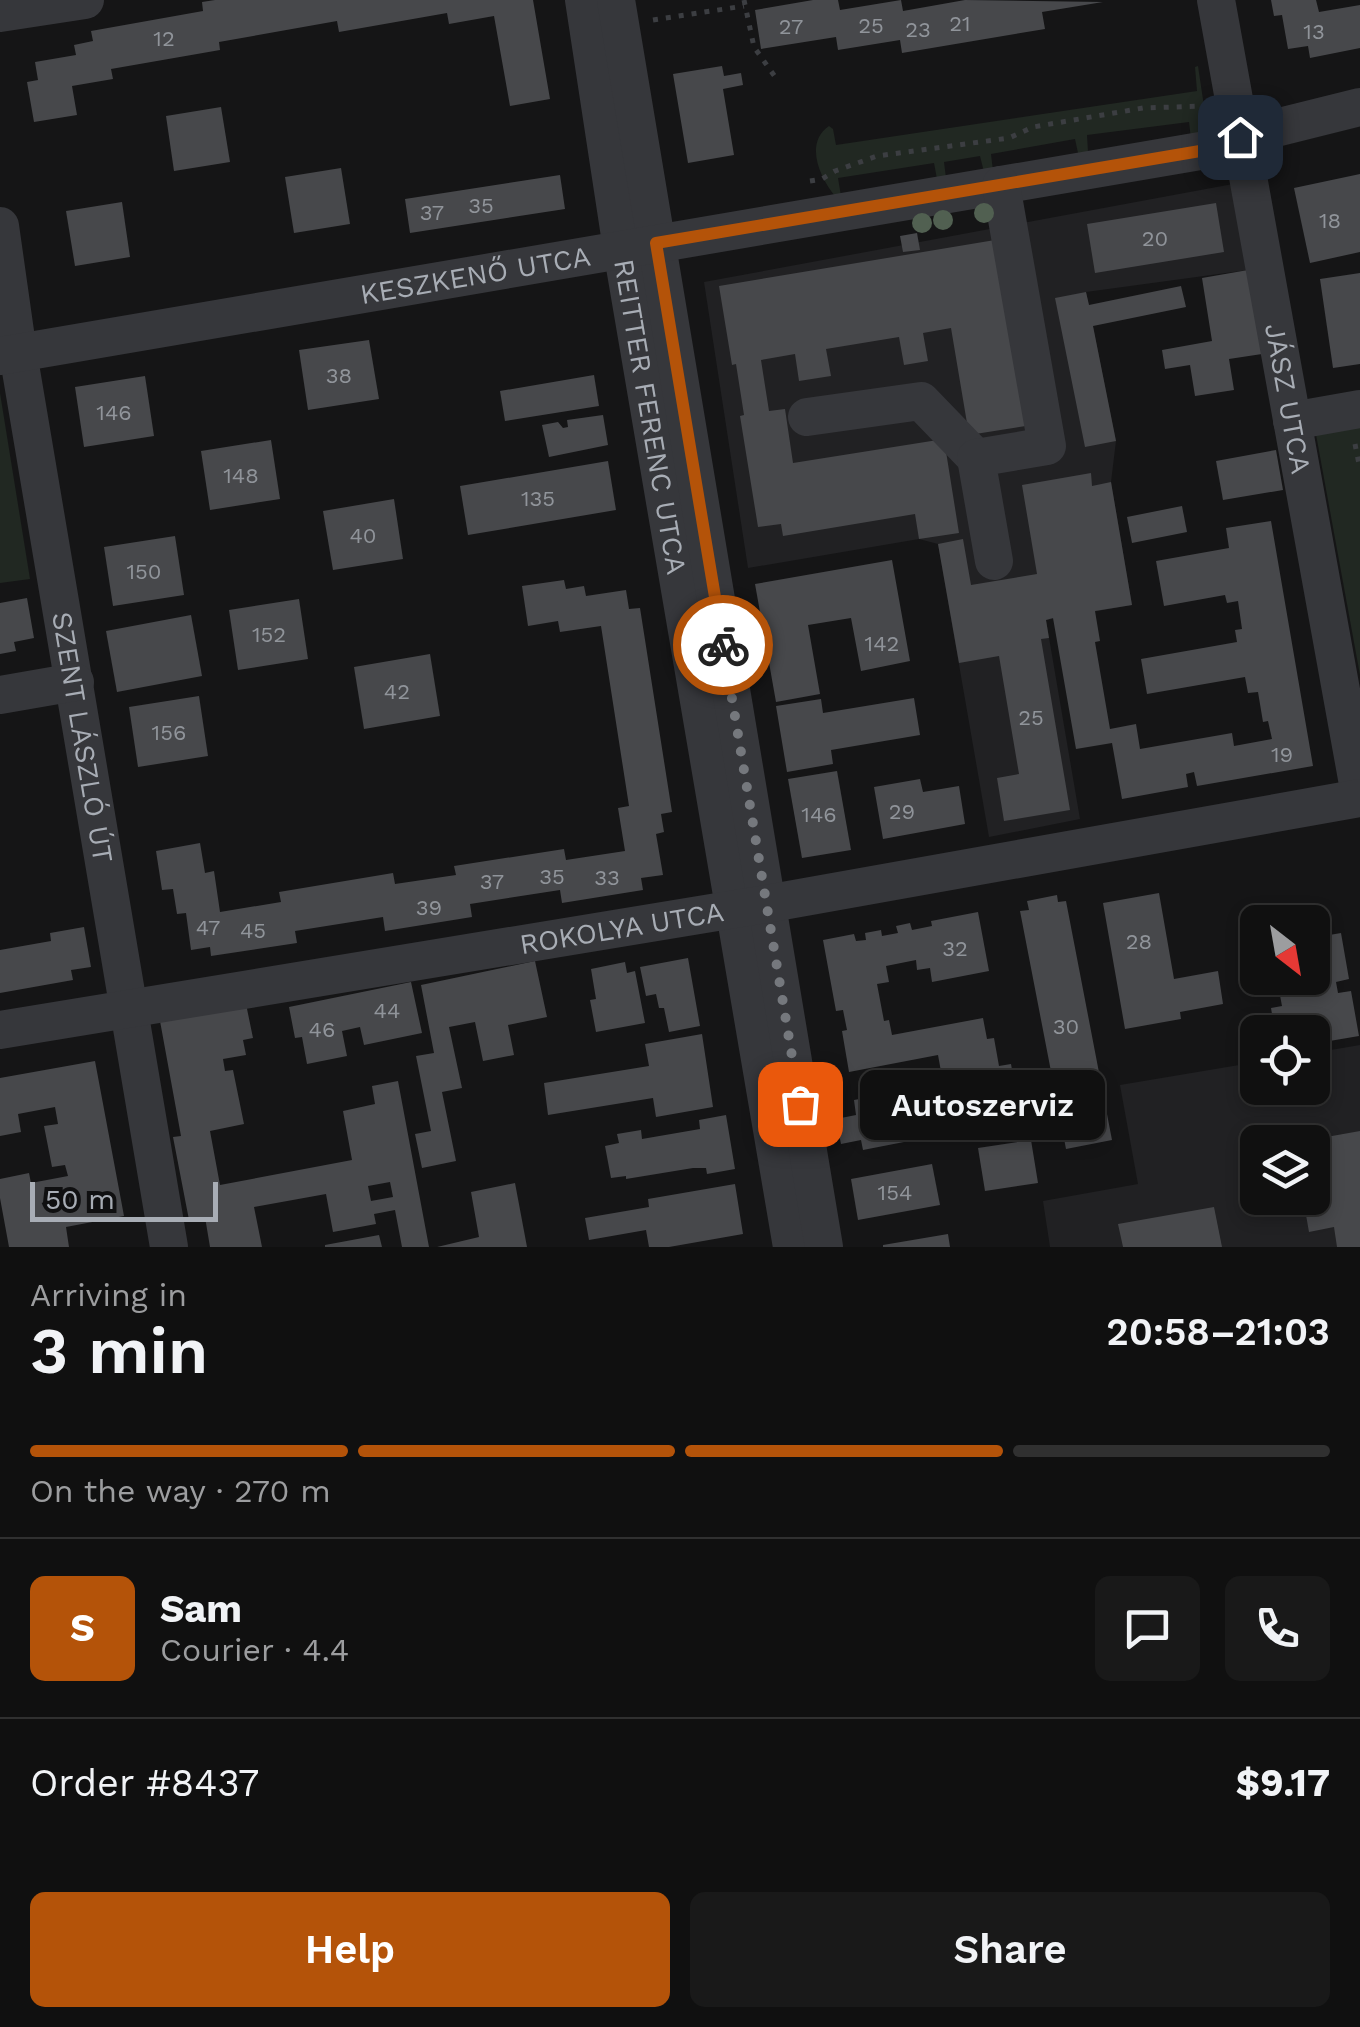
<!DOCTYPE html>
<html lang="en">
<head>
<meta charset="utf-8">
<style>
  :root { --surface:#101010; --page:#191919; --text:#f1f3f6; --muted:#9c9d9f; --line:#303030; --accent:#b45309 }
  body { margin:0; font-family:"Work Sans",sans-serif; background:var(--page); color:var(--text); height:100vh; display:flex; flex-direction:column; font-size:38px; white-space:nowrap }
  * { box-sizing:border-box; margin:0 }
  p { font-size:32px; color:var(--muted) }
  .icon { flex:none; width:55px; height:55px; fill:none; stroke:currentColor; stroke-width:2; stroke-linecap:round; stroke-linejoin:round }
  .map { position:relative; height:1247px; overflow:hidden }
  .panel { display:flex; flex-direction:column; background:var(--surface); flex:1 }
  .panel>* { flex:none }
  .needle { width:65px; rotate:149deg }
  .controls { position:absolute; left:1240px; top:905px; display:grid; gap:20px }
  .controls a { display:grid; place-items:center; width:90px; height:90px; border-radius:15px; background:var(--surface); box-shadow:0 5px 15px #0003,0 0 0 2px var(--line); font-size:50px }
  .scale { position:absolute; left:30px; bottom:25px; width:188px; box-sizing:border-box; padding-left:10px; border:5px solid #a8adb5; border-top:0; font-size:28px; line-height:35px; white-space:nowrap; color:#a8adb5; -webkit-text-stroke:8px #101011; paint-order:stroke }
  .pin { position:absolute; display:grid; place-items:center; width:85px; height:85px; color:#fff; margin:-42px; border-radius:20px; box-shadow:0 5px 15px #0006 }
  .courier { position:absolute; display:grid; place-items:center; width:100px; height:100px; margin:-50px; border:8px solid #b45309; border-radius:50%; background:#fff; color:#222; box-shadow:0 2px 12px #0007 }
  .bubble { position:absolute; height:70px; border-radius:15px; background:var(--surface); box-shadow:0 5px 15px #0003,0 0 0 2px var(--line); font-size:32px; font-weight:600; line-height:70px; text-align:center }
  .overview em { font-style:normal; font-weight:600 }
  .overview div { display:flex; flex-direction:column-reverse }
  .overview { display:flex; align-items:center; justify-content:space-between; height:170px; padding:0 30px }
  h1 { font-size:65px; font-weight:600; line-height:75px }
  .bar { display:grid; grid-template-columns:repeat(4,1fr); gap:15px 10px; align-content:center; height:120px; padding:0 30px }
  .bar i { height:12px; border-radius:8px; background:var(--line) }
  .bar .current { background:var(--accent) }
  .bar p { grid-column:span 4 }
  .line { display:flex; align-items:center; gap:25px; padding:0 30px; border-top:2px solid var(--line) }
  .line div { flex:1 }
  .round { display:grid; place-items:center; flex:none; width:105px; height:105px; border-radius:15px; background:var(--page) }
  .action { display:flex; gap:20px; margin-top:auto; padding:20px 30px }
  .action a { flex:1; height:115px; border-radius:15px; background:var(--accent); color:#fff; font-size:40px; font-weight:600; line-height:115px; text-align:center }
  .action a+a { background:var(--page); color:var(--text) }
  .map>svg:first-child { display:block }
  .built { fill:#212123; fill-rule:evenodd }
  .green { fill:#212822 }
  .building { fill:#47484b; fill-rule:evenodd }
  .lines { fill:none; stroke-linecap:round; stroke-linejoin:round }
  .path { stroke:#3c3e42; stroke-width:5; stroke-dasharray:5 8; stroke-linecap:butt }
  .minor { stroke:#36373b; stroke-width:38 }
  .tree { fill:#516051 }
  .done { stroke:#75787d; stroke-width:10; stroke-dasharray:0 18 }
  .route { stroke:#b45309; stroke-width:12 }
  .labels { text-anchor:middle; stroke-width:10; stroke-linejoin:round; paint-order:stroke }
  .number-label { font-size:22px; fill:#90949a }
  .street-label { font-size:28px; fill:#a8adb5; stroke:#101011 }
</style>
</head>
<body>
<div class="map">
<svg width="1360" height="1247" viewBox="0 0 1360 1247">
  <rect width="100%" height="100%" fill="#151516"/>
  <!-- built -->
  <g class="built">
    <path d="M 1233,184 L 1248,270 L 1086,292 L 1116,441 L 1111,482 L 1132,605 L 1046,620 L 1080,819 L 989,837 L 938,544 L 919,539 L 748,568 L 704,282 Z"/>
    <path d="M 1360,1045 L 1360,1247 L 1050,1247 L 1043,1201 L 1138,1184 L 1120,1085 L 1257,1062 L 1258,1088 L 1312,1088 L 1313,1053 ZM 1258,1142 L 1312,1142 L 1312,1198 L 1258,1198 Z"/>
  </g>
  <!-- green -->
  <g class="green">
    <path d="M 1198,66 L 1208,133 L 1191,139 L 1189,122 L 1087,135 L 1088,152 L 1078,153 L 1075,139 L 991,154 L 993,171 L 984,172 L 980,156 L 944,162 L 946,178 L 937,179 L 934,163 L 838,178 L 841,196 L 835,196 C 820,178 804,143 829,126 L 833,129 L 836,145 L 1197,91 L 1195,67 Z"/>
    <path d="M 0,393 L 30,579 L 0,583 Z"/>
    <path d="M 1360,421 L 1360,675 L 1315,429 Z"/>
  </g>
  <!-- building -->
  <g class="building">
    <path d="M 215,0 L 533,0 L 550,99 L 510,106 L 494,16 L 449,24 L 447,13 L 339,32 L 337,21 L 219,42 L 220,50 L 111,69 L 113,79 L 72,86 L 77,115 L 34,122 L 27,82 L 38,80 L 35,62 L 76,55 L 74,45 L 93,41 L 91,31 L 203,11 L 202,2 Z"/>
    <path d="M 813,0 L 838,0 L 840,10 L 901,0 L 903,11 L 965,0 L 1103,2 L 1042,12 L 1045,29 L 902,53 L 900,40 L 838,50 L 836,37 L 761,49 L 755,10 Z"/>
    <path d="M 1271,0 L 1316,0 L 1319,12 L 1360,5 L 1360,48 L 1310,58 L 1308,46 L 1288,49 L 1282,15 L 1274,16 Z"/>
    <path d="M 722,66 L 724,76 L 741,73 L 743,85 L 723,89 L 734,155 L 688,163 L 673,74 Z"/>
    <path d="M 221,107 L 230,162 L 174,171 L 166,116 Z"/>
    <path d="M 341,168 L 350,224 L 294,233 L 285,177 Z"/>
    <path d="M 1360,174 L 1360,252 L 1310,263 L 1294,188 Z"/>
    <path d="M 560,175 L 565,209 L 410,233 L 405,199 Z"/>
    <path d="M 122,202 L 130,257 L 75,266 L 66,211 Z"/>
    <path d="M 1216,203 L 1224,252 L 1095,273 L 1087,224 Z"/>
    <path d="M 917,233 L 920,250 L 903,252 L 900,236 Z"/>
    <path d="M 1001,239 L 1032,425 L 969,435 L 951,328 L 923,333 L 928,361 L 904,365 L 899,337 L 826,349 L 831,376 L 799,381 L 795,354 L 761,360 L 769,411 L 785,409 L 793,463 L 944,439 L 959,533 L 919,539 L 915,514 L 783,536 L 781,524 L 758,527 L 740,416 L 744,415 L 736,364 L 732,365 L 719,286 Z"/>
    <path d="M 1248,270 L 1262,354 L 1229,359 L 1234,390 L 1195,396 L 1190,365 L 1165,369 L 1162,350 L 1212,341 L 1202,278 Z"/>
    <path d="M 1360,273 L 1360,364 L 1333,368 L 1320,279 Z"/>
    <path d="M 1181,286 L 1186,307 L 1093,326 L 1116,441 L 1085,447 L 1055,298 L 1086,292 L 1089,305 Z"/>
    <path d="M 369,340 L 379,399 L 308,410 L 299,350 Z"/>
    <path d="M 594,375 L 599,406 L 505,421 L 500,391 Z"/>
    <path d="M 145,376 L 154,436 L 84,447 L 75,387 Z"/>
    <path d="M 603,415 L 608,445 L 549,457 L 542,425 L 558,422 L 563,428 L 568,427 L 567,420 Z"/>
    <path d="M 271,440 L 280,499 L 210,510 L 201,451 Z"/>
    <path d="M 1276,450 L 1283,490 L 1223,500 L 1216,461 Z"/>
    <path d="M 608,461 L 616,510 L 468,535 L 460,486 Z"/>
    <path d="M 1091,473 L 1092,486 L 1111,482 L 1132,605 L 1095,611 L 1100,641 L 1095,642 L 1110,729 L 1136,724 L 1140,749 L 1232,733 L 1234,746 L 1272,739 L 1268,721 L 1263,722 L 1258,692 L 1248,693 L 1245,677 L 1147,694 L 1141,659 L 1237,642 L 1235,630 L 1242,629 L 1238,601 L 1227,603 L 1225,595 L 1164,606 L 1156,561 L 1229,548 L 1226,528 L 1271,521 L 1313,766 L 1197,786 L 1194,772 L 1186,774 L 1188,787 L 1122,799 L 1112,743 L 1076,749 L 1053,618 L 1046,620 L 1049,638 L 1041,639 L 1070,810 L 1004,821 L 997,778 L 1019,774 L 999,656 L 959,663 L 938,544 L 963,539 L 971,585 L 1037,574 L 1022,485 Z"/>
    <path d="M 394,499 L 403,559 L 333,570 L 323,511 Z"/>
    <path d="M 1182,506 L 1187,532 L 1132,543 L 1127,517 Z"/>
    <path d="M 175,536 L 184,595 L 113,606 L 104,547 Z"/>
    <path d="M 892,560 L 910,661 L 861,671 L 851,618 L 808,625 L 820,694 L 776,702 L 755,584 Z"/>
    <path d="M 564,580 L 566,589 L 584,586 L 586,596 L 626,590 L 629,609 L 640,608 L 672,812 L 661,814 L 664,832 L 656,834 L 663,875 L 641,878 L 643,890 L 562,903 L 560,890 L 470,904 L 472,917 L 385,931 L 383,917 L 295,931 L 297,943 L 211,956 L 210,947 L 191,950 L 186,913 L 177,914 L 173,889 L 162,890 L 156,851 L 200,843 L 205,873 L 214,871 L 220,912 L 281,902 L 279,892 L 393,873 L 395,884 L 456,875 L 454,866 L 564,849 L 566,860 L 625,851 L 618,808 L 629,806 L 601,626 L 560,632 L 558,621 L 528,626 L 522,586 Z"/>
    <path d="M 27,598 L 34,638 L 14,642 L 16,651 L 0,654 L 0,603 Z"/>
    <path d="M 299,599 L 308,659 L 238,670 L 229,610 Z"/>
    <path d="M 191,615 L 202,676 L 117,692 L 106,631 Z"/>
    <path d="M 430,654 L 440,716 L 364,729 L 354,667 Z"/>
    <path d="M 199,696 L 208,756 L 138,767 L 129,707 Z"/>
    <path d="M 914,698 L 920,735 L 831,750 L 833,764 L 787,772 L 776,706 L 821,699 L 823,713 Z"/>
    <path d="M 837,771 L 851,850 L 802,858 L 788,779 Z"/>
    <path d="M 920,779 L 923,792 L 959,786 L 965,824 L 883,839 L 874,787 Z"/>
    <path d="M 1159,893 L 1174,979 L 1218,971 L 1223,1004 L 1180,1012 L 1181,1019 L 1125,1029 L 1103,903 Z"/>
    <path d="M 1057,895 L 1058,902 L 1066,901 L 1112,1140 L 1066,1149 L 1020,911 L 1029,910 L 1027,901 Z"/>
    <path d="M 978,912 L 989,971 L 932,982 L 930,968 L 917,970 L 916,960 L 886,966 L 889,982 L 877,984 L 884,1021 L 889,1020 L 892,1035 L 983,1018 L 987,1039 L 994,1038 L 999,1066 L 1011,1064 L 1016,1092 L 960,1103 L 954,1074 L 942,1077 L 938,1055 L 849,1072 L 842,1031 L 847,1030 L 843,1010 L 836,1011 L 823,940 L 854,934 L 856,941 L 866,940 L 865,933 L 881,930 L 882,936 L 898,933 L 896,926 L 910,923 L 912,930 L 932,926 L 931,921 Z"/>
    <path d="M 84,927 L 91,967 L 71,970 L 73,980 L 0,993 L 0,950 L 51,941 L 50,933 Z"/>
    <path d="M 1341,933 L 1349,979 L 1336,982 L 1338,993 L 1351,991 L 1359,1036 L 1312,1044 L 1312,1032 L 1275,1032 L 1271,1008 L 1282,1006 L 1279,990 L 1269,992 L 1267,978 L 1312,978 L 1312,938 Z"/>
    <path d="M 688,958 L 700,1026 L 669,1032 L 664,1008 L 659,1008 L 656,994 L 646,996 L 640,967 Z"/>
    <path d="M 535,961 L 547,1017 L 508,1025 L 514,1055 L 483,1061 L 475,1022 L 449,1027 L 462,1088 L 442,1092 L 456,1161 L 422,1168 L 415,1134 L 431,1131 L 416,1056 L 434,1053 L 421,985 Z"/>
    <path d="M 625,962 L 627,973 L 635,971 L 645,1023 L 596,1032 L 590,1000 L 596,999 L 591,969 Z"/>
    <path d="M 411,982 L 422,1033 L 364,1045 L 360,1027 L 342,1031 L 347,1056 L 307,1064 L 302,1037 L 295,1038 L 289,1007 Z"/>
    <path d="M 246,1004 L 253,1038 L 243,1040 L 246,1055 L 223,1059 L 225,1071 L 233,1070 L 244,1124 L 210,1131 L 220,1185 L 352,1160 L 343,1111 L 375,1104 L 372,1086 L 398,1081 L 429,1247 L 402,1247 L 395,1210 L 374,1214 L 376,1224 L 333,1232 L 326,1194 L 254,1207 L 262,1247 L 210,1247 L 205,1217 L 189,1220 L 173,1137 L 181,1136 L 160,1021 ZM 390,1182 L 393,1197 L 371,1201 L 368,1186 Z"/>
    <path d="M 702,1034 L 713,1107 L 656,1117 L 653,1098 L 548,1115 L 544,1083 L 649,1066 L 645,1044 Z"/>
    <path d="M 95,1061 L 124,1216 L 66,1227 L 69,1247 L 9,1247 L 0,1198 L 0,1179 L 29,1173 L 31,1183 L 68,1176 L 65,1165 L 52,1167 L 44,1126 L 58,1124 L 55,1107 L 18,1114 L 21,1132 L 0,1136 L 0,1078 Z"/>
    <path d="M 909,1090 L 913,1112 L 899,1114 L 904,1142 L 863,1150 L 861,1140 L 841,1144 L 836,1119 L 856,1115 L 854,1100 Z"/>
    <path d="M 726,1115 L 735,1169 L 707,1174 L 706,1168 L 693,1168 L 626,1179 L 626,1176 L 611,1178 L 605,1146 L 619,1143 L 617,1134 L 641,1130 L 642,1139 L 700,1129 L 699,1120 Z"/>
    <path d="M 1360,1131 L 1360,1247 L 1337,1247 L 1334,1227 L 1309,1232 L 1303,1198 L 1312,1198 L 1312,1142 L 1304,1141 Z"/>
    <path d="M 1031,1140 L 1038,1183 L 985,1191 L 978,1148 Z"/>
    <path d="M 932,1164 L 940,1205 L 858,1220 L 851,1179 Z"/>
    <path d="M 515,1183 L 527,1247 L 437,1247 L 479,1237 L 471,1192 Z"/>
    <path d="M 735,1184 L 743,1234 L 669,1247 L 649,1247 L 646,1230 L 589,1240 L 585,1218 L 649,1207 L 648,1199 Z"/>
    <path d="M 1214,1207 L 1222,1247 L 1123,1247 L 1118,1224 Z"/>
    <path d="M 948,1234 L 950,1247 L 883,1247 L 883,1245 Z"/>
    <path d="M 379,1235 L 382,1247 L 325,1247 L 325,1245 Z"/>
  </g>
  <g class="lines">
    <!-- path -->
    <g class="path">
      <path d="M 744,0 L 754,47 L 778,81"/>
      <path d="M 653,20 L 744,6"/>
      <path d="M 810,181 L 822,179 L 835,171 L 877,156 L 1009,138 L 1033,127 L 1143,108 L 1206,106"/>
      <path d="M 1355,444 L 1360,469"/>
    </g>
    <!-- minor -->
    <g class="minor">
      <path id="s1" d="M 584,0 L 622,249 L 792,1247"/>
      <path d="M 616,0 L 824,1247"/>
      <path id="s2" d="M 1216,0 L 1360,795"/>
      <path d="M 0,13 L 85,0"/>
      <path id="s3" d="M 0,226 L 18,353 L 169,1247"/>
      <path id="s4" d="M 0,356 L 1206,150 L 1239,137 L 1360,107"/>
      <path d="M 807,417 L 921,401 L 976,458"/>
      <path d="M 1292,421 L 1360,409"/>
      <path d="M 994,561 L 976,458 L 1047,446 L 1001,185"/>
      <path d="M 0,695 L 75,682"/>
      <path id="s5" d="M 0,1030 L 766,904 L 1360,798"/>
    </g>
  </g>
  <!-- trees -->
  <g class="tree">
    <circle cx="984" cy="213" r="10"/>
    <circle cx="943" cy="220" r="10"/>
    <circle cx="922" cy="223" r="10"/>
  </g>
  <g class="lines">
    <!-- done -->
    <path class="done" d="M 723,645 L 800,1104"/>
    <!-- route -->
    <path class="route" d="M 723,645 L 656,243 L 1206,150 L 1240,137"/>
  </g>
  <g class="labels">
    <!-- number labels -->
    <g class="number-label">
      <text x="960" y="31">21</text>
      <text x="871" y="33">25</text>
      <text x="791" y="34">27</text>
      <text x="918" y="37">23</text>
      <text x="1314" y="39">13</text>
      <text x="164" y="46">12</text>
      <text x="481" y="213">35</text>
      <text x="432" y="220">37</text>
      <text x="1330" y="228">18</text>
      <text x="1155" y="246">20</text>
      <text x="339" y="383">38</text>
      <text x="114" y="420">146</text>
      <text x="241" y="483">148</text>
      <text x="538" y="506">135</text>
      <text x="363" y="543">40</text>
      <text x="144" y="579">150</text>
      <text x="269" y="642">152</text>
      <text x="882" y="651">142</text>
      <text x="397" y="699">42</text>
      <text x="1031" y="725">25</text>
      <text x="169" y="740">156</text>
      <text x="1282" y="762">19</text>
      <text x="902" y="819">29</text>
      <text x="819" y="822">146</text>
      <text x="552" y="884">35</text>
      <text x="607" y="885">33</text>
      <text x="492" y="889">37</text>
      <text x="429" y="915">39</text>
      <text x="208" y="935">47</text>
      <text x="253" y="938">45</text>
      <text x="1139" y="949">28</text>
      <text x="955" y="956">32</text>
      <text x="387" y="1018">44</text>
      <text x="1066" y="1034">30</text>
      <text x="322" y="1037">46</text>
      <text x="895" y="1200">154</text>
    </g>
    <!-- street labels -->
    <g class="street-label">
      <text dy="10" stroke="none"><textPath href="#s4" startOffset="482">KESZKENŐ UTCA</textPath></text>
      <text dy="10" stroke="none"><textPath href="#s2" startOffset="405">JÁSZ UTCA</textPath></text>
      <text dy="10" stroke="none"><textPath href="#s1" startOffset="422">REITTER FERENC UTCA</textPath></text>
      <text dy="10" stroke="none"><textPath href="#s3" startOffset="518">SZENT LÁSZLÓ ÚT</textPath></text>
      <text dy="10" stroke="none"><textPath href="#s5" startOffset="630">ROKOLYA UTCA</textPath></text>
    </g>
  </g>
</svg>
<div class="controls">
<a><svg class="needle" viewBox="-14 -14 28 28"><path d="M0-13l5 13h-10z" fill="#e53935"/><path d="M0 13l5-13h-10z" fill="#9c9d9f"/></svg></a>
<a><svg class="icon" aria-label="locate" viewBox="0 0 24 24"><circle cx="12" cy="12" r="6"/><path d="M12 2v4M12 18v4M2 12h4M18 12h4"/></svg></a>
<a><svg class="icon" aria-label="layers" viewBox="0 0 24 24"><path d="M12 4l9 5-9 5-9-5zM3 14l9 5 9-5"/></svg></a>
</div>
<div class="scale">50 m</div>
<div class="pin" style="left:800px;top:1104px;background:#ea580c"><svg class="icon" aria-label="bag" viewBox="0 0 24 24"><path d="M5 8h14l-1 12H6zM9 8a3 3 0 0 1 6 0"/></svg></div>
<div class="pin" style="left:1240px;top:137px;background:#1f2937"><svg class="icon" aria-label="home" viewBox="0 0 24 24"><path d="M3 11l9-7 9 7M6 9v11h12V9"/></svg></div>
<div class="courier" style="left:723px;top:645px"><svg class="icon" aria-label="bike" viewBox="0 0 24 24"><circle cx="6" cy="16" r="4"/><circle cx="18" cy="16" r="4"/><path d="M6 16l4-8h5l3 8M10 8l3 8H6M13 5h3"/></svg></div>
<div class="bubble" style="left:860px;top:1070px;width:245px">Autoszerviz</div>
</div>
<section class="panel">
<div class="overview"><div><h1>3 min</h1><p>Arriving in</p></div><em>20:58–21:03</em></div>
<div class="bar"><i class="current"></i><i class="current"></i><i class="current"></i><i></i><p>On the way · 270 m</p></div>
<div class="line" style="height:180px"><b class="round" style="background:var(--accent);color:#fff">S</b><div><b>Sam</b><p>Courier · 4.4</p></div><a class="round"><svg class="icon" aria-label="chat" viewBox="0 0 24 24"><path d="M4 5h16v11H9l-5 4z"/></svg></a><a class="round"><svg class="icon" aria-label="phone" viewBox="0 0 24 24"><path d="M5 4h4l2 5-3 2q2 4 5 5l2-3 5 2v4C11 20 4 13 5 4z"/></svg></a></div>
<div class="line" style="height:130px"><div>Order #8437</div><b>$9.17</b></div>
<div class="action"><a>Help</a><a>Share</a></div>
</section>
</body>
</html>
